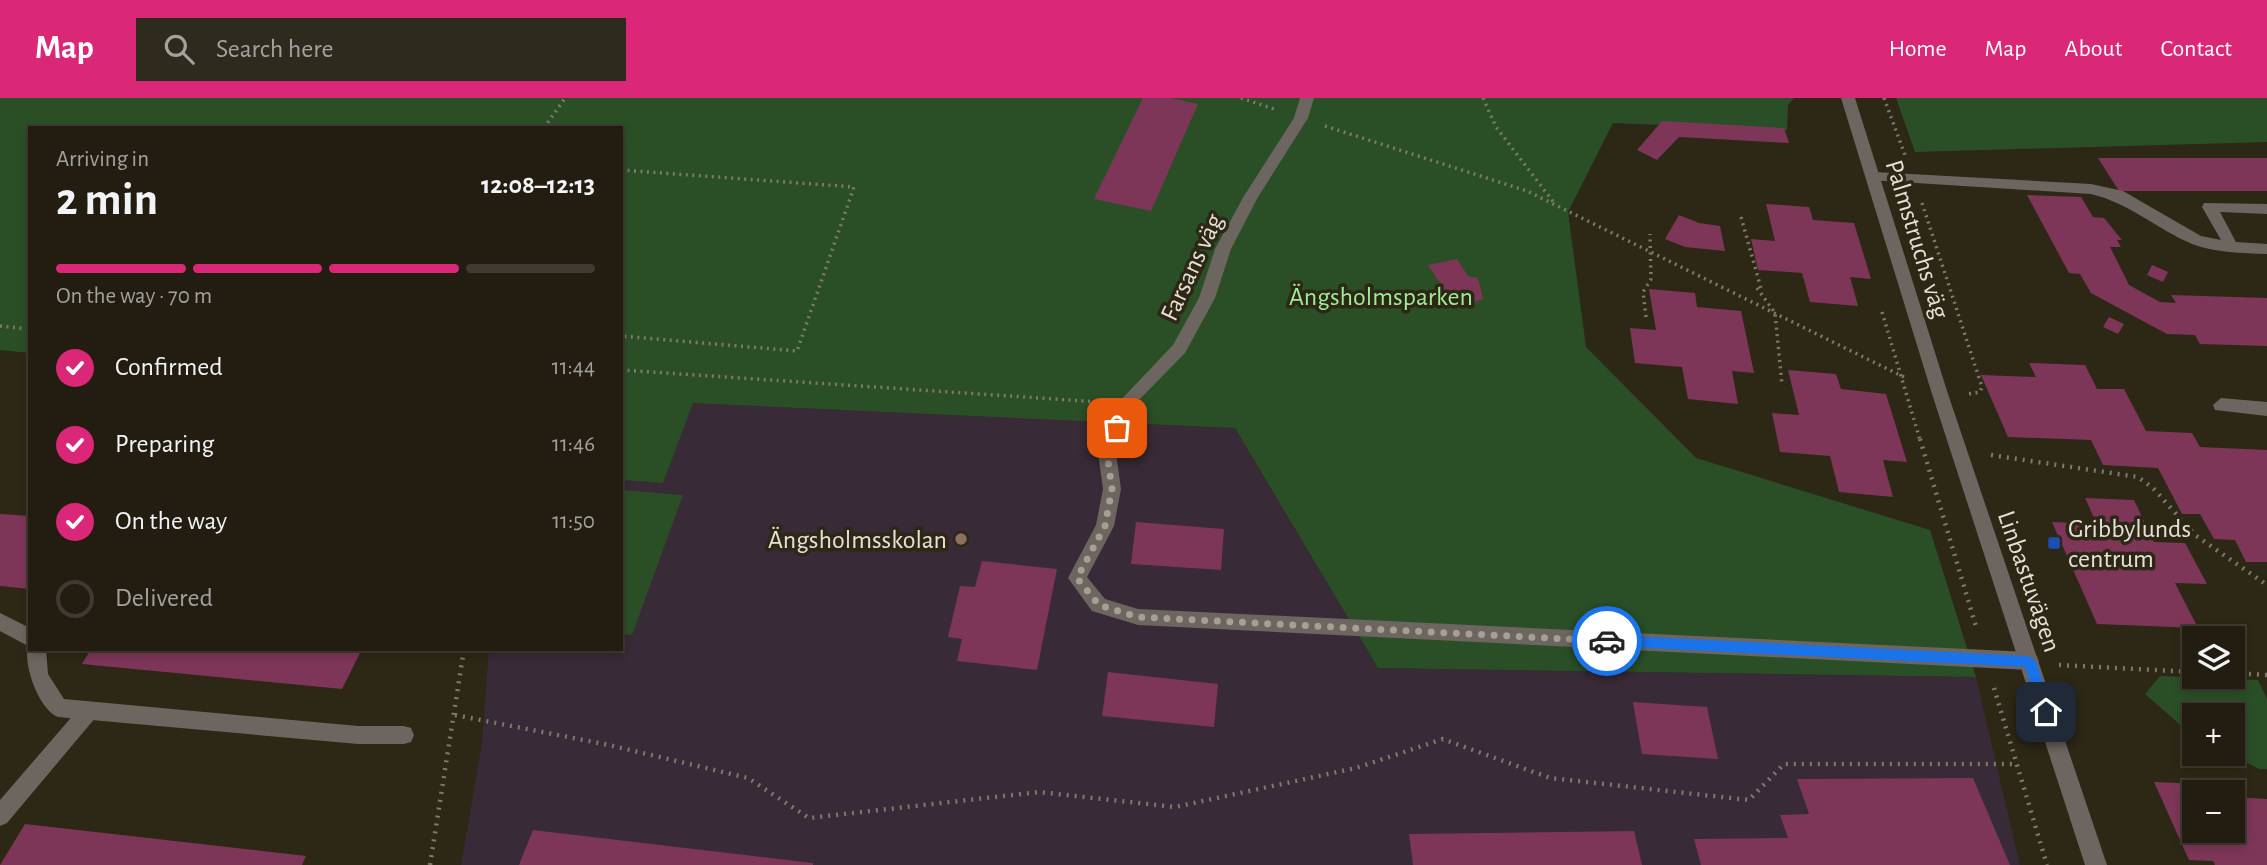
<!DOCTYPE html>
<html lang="en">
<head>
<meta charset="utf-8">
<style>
  :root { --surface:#221d10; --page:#2e2a1e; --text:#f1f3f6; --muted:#a2a29f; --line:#3f3b30; --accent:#db2777 }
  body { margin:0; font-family:"Alegreya Sans",sans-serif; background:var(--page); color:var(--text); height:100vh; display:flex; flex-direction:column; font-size:26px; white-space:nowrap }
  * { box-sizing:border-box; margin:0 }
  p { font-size:23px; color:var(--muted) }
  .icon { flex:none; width:38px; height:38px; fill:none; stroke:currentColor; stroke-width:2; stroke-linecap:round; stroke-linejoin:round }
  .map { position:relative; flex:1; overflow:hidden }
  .side { position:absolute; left:28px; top:28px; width:595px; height:525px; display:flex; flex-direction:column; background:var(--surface); border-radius:0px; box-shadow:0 4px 10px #0003,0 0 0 2px var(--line) }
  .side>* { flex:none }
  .fabs { position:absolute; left:2182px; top:528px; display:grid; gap:14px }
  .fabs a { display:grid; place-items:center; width:63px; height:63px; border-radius:0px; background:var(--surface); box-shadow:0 4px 10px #0003,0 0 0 2px var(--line); font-size:35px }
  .pin { position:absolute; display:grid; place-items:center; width:60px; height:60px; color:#fff; margin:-30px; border-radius:14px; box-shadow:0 4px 10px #0006 }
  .courier { position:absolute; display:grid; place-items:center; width:70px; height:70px; margin:-35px; border:5px solid #1a73e8; border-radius:50%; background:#fff; color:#222; box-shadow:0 2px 9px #0007 }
  .summary em { font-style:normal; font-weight:700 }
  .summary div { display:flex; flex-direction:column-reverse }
  .summary { display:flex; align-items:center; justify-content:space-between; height:119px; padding:0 28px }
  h1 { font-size:46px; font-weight:700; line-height:52px }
  .bar { display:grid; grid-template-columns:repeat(4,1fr); gap:10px 7px; align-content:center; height:84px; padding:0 28px }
  .bar i { height:9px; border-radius:5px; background:var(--line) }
  .bar .active { background:var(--accent) }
  .bar p { grid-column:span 4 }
  ol { padding:0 28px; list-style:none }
  li { display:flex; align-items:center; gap:21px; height:77px }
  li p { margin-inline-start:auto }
  li .icon { padding:7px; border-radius:50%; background:var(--accent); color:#fff; stroke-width:4 }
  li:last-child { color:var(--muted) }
  li i { width:38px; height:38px; border:4px solid var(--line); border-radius:50% }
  header { display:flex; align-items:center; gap:42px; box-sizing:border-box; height:98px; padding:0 35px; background:var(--accent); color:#fff }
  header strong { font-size:33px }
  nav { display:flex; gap:38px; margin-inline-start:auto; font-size:24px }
  .search { width:490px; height:63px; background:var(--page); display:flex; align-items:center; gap:18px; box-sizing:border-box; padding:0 24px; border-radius:0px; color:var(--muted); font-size:26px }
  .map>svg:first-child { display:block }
  .education { fill:#382a36 }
  .green { fill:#2a4f27 }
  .building { fill:#7d3658 }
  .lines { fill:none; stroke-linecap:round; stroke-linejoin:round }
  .path-far1 { stroke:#7e796b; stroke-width:3.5; stroke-dasharray:2 4.5; stroke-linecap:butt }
  .path { stroke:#7e796b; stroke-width:4.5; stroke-dasharray:2 6; stroke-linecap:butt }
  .lane { fill:#6d6560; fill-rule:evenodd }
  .street { fill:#6d6560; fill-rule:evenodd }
  .route { fill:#1a73e8 }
  .done { stroke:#a5a093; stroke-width:7; stroke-dasharray:0 12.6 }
  .education-dot { fill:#8d6e63; stroke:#2d2716; stroke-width:2.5 }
  .transit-dot { fill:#1a4fb4; stroke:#2d2716; stroke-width:2.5 }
  .labels { text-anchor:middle; stroke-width:7; stroke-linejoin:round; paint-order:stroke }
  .street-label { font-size:26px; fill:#e5e1d6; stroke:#2d2716 }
  .park-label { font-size:26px; fill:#9fec98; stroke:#2d2716 }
  .poi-label { font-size:26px; fill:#e5e1d6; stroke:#2d2716; text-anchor:start }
</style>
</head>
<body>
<header>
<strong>Map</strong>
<div class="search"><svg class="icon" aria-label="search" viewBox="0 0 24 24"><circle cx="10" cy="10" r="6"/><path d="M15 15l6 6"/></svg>Search here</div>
<nav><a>Home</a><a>Map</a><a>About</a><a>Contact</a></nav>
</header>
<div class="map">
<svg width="2267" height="767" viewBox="0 0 2267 767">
  <rect width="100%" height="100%" fill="#2d2716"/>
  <!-- education -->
  <path class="education" d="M 621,300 L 1235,330 L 1378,570 L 1976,579 L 2020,767 L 461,767 L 482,644 L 489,551 L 621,551 Z"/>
  <!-- green -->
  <g class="green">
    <path d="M 0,0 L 1794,0 L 1788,7 L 1787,32 L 1613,25 L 1568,114 L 1586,249 L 1696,360 L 1930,432 L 1976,579 L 1378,570 L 1235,330 L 693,305 L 663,385 L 621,382 L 621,30 L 30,30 L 30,255 L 0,252 Z"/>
    <path d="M 1896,0 L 2267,0 L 2267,44 L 1915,54 Z"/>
    <path d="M 621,392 L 683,397 L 632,537 L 621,536 Z"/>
    <path d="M 2160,578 L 2258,582 L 2267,601 L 2267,671 L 2259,671 L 2231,656 L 2233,618 L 2194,618 L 2193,638 L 2145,596 Z"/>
  </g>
  <!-- building -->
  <g class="building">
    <path d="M 1143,0 L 1170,0 L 1198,6 L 1151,113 L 1094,101 Z"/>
    <path d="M 1662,23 L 1784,30 L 1789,45 L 1679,39 L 1657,62 L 1637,52 Z"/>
    <path d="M 2098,60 L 2267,60 L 2267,93 L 2119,93 Z"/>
    <path d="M 2027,97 L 2081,99 L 2093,119 L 2104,120 L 2122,142 L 2117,142 L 2121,149 L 2110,149 L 2129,187 L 2160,204 L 2176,205 L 2171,197 L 2267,200 L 2267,248 L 2200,246 L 2195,237 L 2167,236 L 2091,195 L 2080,176 L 2069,175 Z"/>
    <path d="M 1766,106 L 1809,109 L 1813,122 L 1854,125 L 1871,181 L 1850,179 L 1858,208 L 1810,204 L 1802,175 L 1758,172 L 1751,141 L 1775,143 Z"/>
    <path d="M 1679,117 L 1699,125 L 1720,128 L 1725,153 L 1685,149 L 1665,141 Z"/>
    <path d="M 1457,161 L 1468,178 L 1478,180 L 1483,201 L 1462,208 L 1444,201 L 1437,188 L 1440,185 L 1428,167 Z"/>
    <path d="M 2152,167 L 2168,174 L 2163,184 L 2147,177 Z"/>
    <path d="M 1649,191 L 1695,195 L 1697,209 L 1741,213 L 1754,275 L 1732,273 L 1738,306 L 1688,301 L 1682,269 L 1635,265 L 1630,230 L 1656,232 Z"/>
    <path d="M 2109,219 L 2124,226 L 2118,236 L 2103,229 Z"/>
    <path d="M 2029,265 L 2085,267 L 2097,291 L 2124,291 L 2146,333 L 2192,335 L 2200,349 L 2267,352 L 2267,464 L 2246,464 L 2235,442 L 2214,441 L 2200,416 L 2182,416 L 2158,370 L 2103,367 L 2091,342 L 2008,339 L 1981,277 L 2036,279 Z"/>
    <path d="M 1788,272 L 1836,276 L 1841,291 L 1886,296 L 1907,364 L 1883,362 L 1893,399 L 1839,394 L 1830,358 L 1780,354 L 1772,315 L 1799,317 Z"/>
    <path d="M 2085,400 L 2134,402 L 2154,444 L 2185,445 L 2207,486 L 2175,485 L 2198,530 L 2097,526 L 2052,424 L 2097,426 Z"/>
    <path d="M 0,416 L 30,418 L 30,491 L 0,488 Z"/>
    <path d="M 1136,424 L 1224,431 L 1221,472 L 1131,466 Z"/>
    <path d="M 982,463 L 1057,471 L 1037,572 L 957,563 L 962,541 L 948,539 L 960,488 L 975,489 Z"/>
    <path d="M 91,551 L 362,551 L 342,591 L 82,566 Z"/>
    <path d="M 1108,574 L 1218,586 L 1214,629 L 1102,618 Z"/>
    <path d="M 1633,604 L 1707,609 L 1718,661 L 1642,656 Z"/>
    <path d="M 1973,680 L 2010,767 L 1701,767 L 1694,741 L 1788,740 L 1780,717 L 1809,716 L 1797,681 Z"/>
    <path d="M 2154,684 L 2223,687 L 2226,695 L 2194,695 L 2194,733 L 2233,733 L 2233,699 L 2267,701 L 2267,767 L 2215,767 L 2213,763 L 2189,762 Z"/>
    <path d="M 25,726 L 306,758 L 302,767 L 0,767 Z"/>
    <path d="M 533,732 L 813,765 L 813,767 L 519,767 Z"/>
    <path d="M 1634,733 L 1642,767 L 1413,767 L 1409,736 Z"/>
  </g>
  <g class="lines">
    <!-- path-far1 -->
    <g class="path-far1">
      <path d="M 1241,0 L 1277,12"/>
      <path d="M 1483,0 L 1496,29 L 1555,106"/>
      <path d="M 1884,0 L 1905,57"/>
      <path d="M 1325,28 L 1527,93 L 1906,280"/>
      <path d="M 544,30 L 565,0"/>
      <path d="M 621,72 L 854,89 L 797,253 L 621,238"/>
      <path d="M 1922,105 L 1982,289 L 1980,294 L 1968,296"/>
      <path d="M 1741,119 L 1762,194"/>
      <path d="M 1757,190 L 1775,215 L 1782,287"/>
      <path d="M 1882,214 L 1920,342"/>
      <path d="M 1646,219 L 1643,194 L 1651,181 L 1650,136"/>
      <path d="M 0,228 L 30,231"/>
      <path d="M 621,272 L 1099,304"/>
    </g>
    <!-- path -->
    <g class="path">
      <path d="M 1920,341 L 1977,532"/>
      <path d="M 1991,357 L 2138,379 L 2153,390 L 2195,437 L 2267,487"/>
      <path d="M 2059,567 L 2194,574"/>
      <path d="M 2233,575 L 2267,577"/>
      <path d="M 1994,590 L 2047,767"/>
      <path d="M 455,617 L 609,647 L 748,680 L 809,720 L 1039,694 L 1175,709 L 1356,670 L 1443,641 L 1550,680 L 1749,702 L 1784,666 L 2017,666"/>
      <path d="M 430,767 L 464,551"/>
    </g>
    <!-- lane -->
    <g class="lane">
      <path d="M 1300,0 L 1314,0 L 1308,20 L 1258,99 L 1231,151 L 1215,200 L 1185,255 L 1133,308 L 1116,355 L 1121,391 L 1114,428 L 1087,479 L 1105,501 L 1138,511 L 2029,554 L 2036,557 L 2039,563 L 2036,569 L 2029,572 L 1138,527 L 1092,513 L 1068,480 L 1096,427 L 1103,391 L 1098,355 L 1118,305 L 1173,247 L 1199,200 L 1215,151 L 1244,98 L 1294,20 Z"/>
      <path d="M 1874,74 L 2091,86 L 2123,93 L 2201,138 L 2221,142 L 2202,109 L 2204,105 L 2267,106 L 2267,116 L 2220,114 L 2236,144 L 2267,146 L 2267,156 C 2242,155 2216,155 2192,146 C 2157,131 2129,105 2091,96 L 1869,82 L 1869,76 Z"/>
      <path d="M 0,515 L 30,530 L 30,551 L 46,551 L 48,576 L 64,601 L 358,628 L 404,628 L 411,630 L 414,637 L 411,644 L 404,646 L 358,646 L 58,619 C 39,612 23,567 28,548 L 0,533 Z"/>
    </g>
    <!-- street -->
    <g class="street">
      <path d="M 1841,0 L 1855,0 L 1948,296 L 2107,767 L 2085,767 L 1932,296 Z"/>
      <path d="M 2221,300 L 2267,304 L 2267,318 L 2215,312 L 2213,307 Z"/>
      <path d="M 89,604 L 96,607 L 99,613 L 96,619 L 7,725 L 0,728 L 0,702 L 82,607 Z"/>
    </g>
  </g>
  <!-- route -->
  <path class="route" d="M 1607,537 L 2029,558 L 2036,563 L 2052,614 L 2050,618 L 2041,618 L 2025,569 L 1607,548 L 1601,543 Z"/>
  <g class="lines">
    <!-- done -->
    <path class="done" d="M 1117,330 L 1107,355 L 1112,391 L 1105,428 L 1077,480 L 1099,507 L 1138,519 L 1607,543"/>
  </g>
  <!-- markers -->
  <circle class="education-dot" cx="961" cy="441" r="7"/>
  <rect class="transit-dot" x="2047" y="438" width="14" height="14" rx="3.5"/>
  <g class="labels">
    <!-- street labels -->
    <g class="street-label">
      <text transform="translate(1918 141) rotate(73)" y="9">Palmstruchs väg</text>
      <text transform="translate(1191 169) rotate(-65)" y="9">Farsans väg</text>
      <text transform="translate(2030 483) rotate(71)" y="9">Linbastuvägen</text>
    </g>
    <!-- park labels -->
    <g class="park-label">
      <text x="1381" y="207">Ängsholmsparken</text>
    </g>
    <!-- poi labels -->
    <g class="poi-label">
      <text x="2068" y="439">Gribbylunds<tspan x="2068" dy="30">centrum</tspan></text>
      <text x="947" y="450" text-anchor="end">Ängsholmsskolan</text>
    </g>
  </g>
</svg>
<div class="fabs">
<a><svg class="icon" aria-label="layers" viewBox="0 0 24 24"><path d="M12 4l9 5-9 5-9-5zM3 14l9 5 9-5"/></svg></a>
<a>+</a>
<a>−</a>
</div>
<div class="pin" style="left:1117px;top:330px;background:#ea580c"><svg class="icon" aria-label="bag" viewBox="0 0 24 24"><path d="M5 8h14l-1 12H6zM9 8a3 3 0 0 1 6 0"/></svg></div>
<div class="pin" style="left:2046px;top:614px;background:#1f2937"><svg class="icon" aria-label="home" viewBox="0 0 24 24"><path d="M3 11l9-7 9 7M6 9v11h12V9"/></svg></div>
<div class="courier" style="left:1607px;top:543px"><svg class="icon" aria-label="car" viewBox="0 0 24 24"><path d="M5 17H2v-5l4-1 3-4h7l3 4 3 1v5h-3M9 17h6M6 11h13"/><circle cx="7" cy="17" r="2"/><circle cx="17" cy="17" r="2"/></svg></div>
<section class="side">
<div class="summary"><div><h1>2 min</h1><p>Arriving in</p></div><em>12:08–12:13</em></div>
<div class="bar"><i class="active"></i><i class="active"></i><i class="active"></i><i></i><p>On the way · 70 m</p></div>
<ol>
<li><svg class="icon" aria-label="check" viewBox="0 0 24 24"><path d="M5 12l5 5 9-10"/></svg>Confirmed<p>11:44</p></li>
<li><svg class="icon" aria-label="check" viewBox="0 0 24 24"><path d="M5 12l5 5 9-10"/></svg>Preparing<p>11:46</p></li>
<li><svg class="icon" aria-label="check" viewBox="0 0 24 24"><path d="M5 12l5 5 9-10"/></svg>On the way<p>11:50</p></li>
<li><i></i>Delivered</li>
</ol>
</section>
</div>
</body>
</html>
